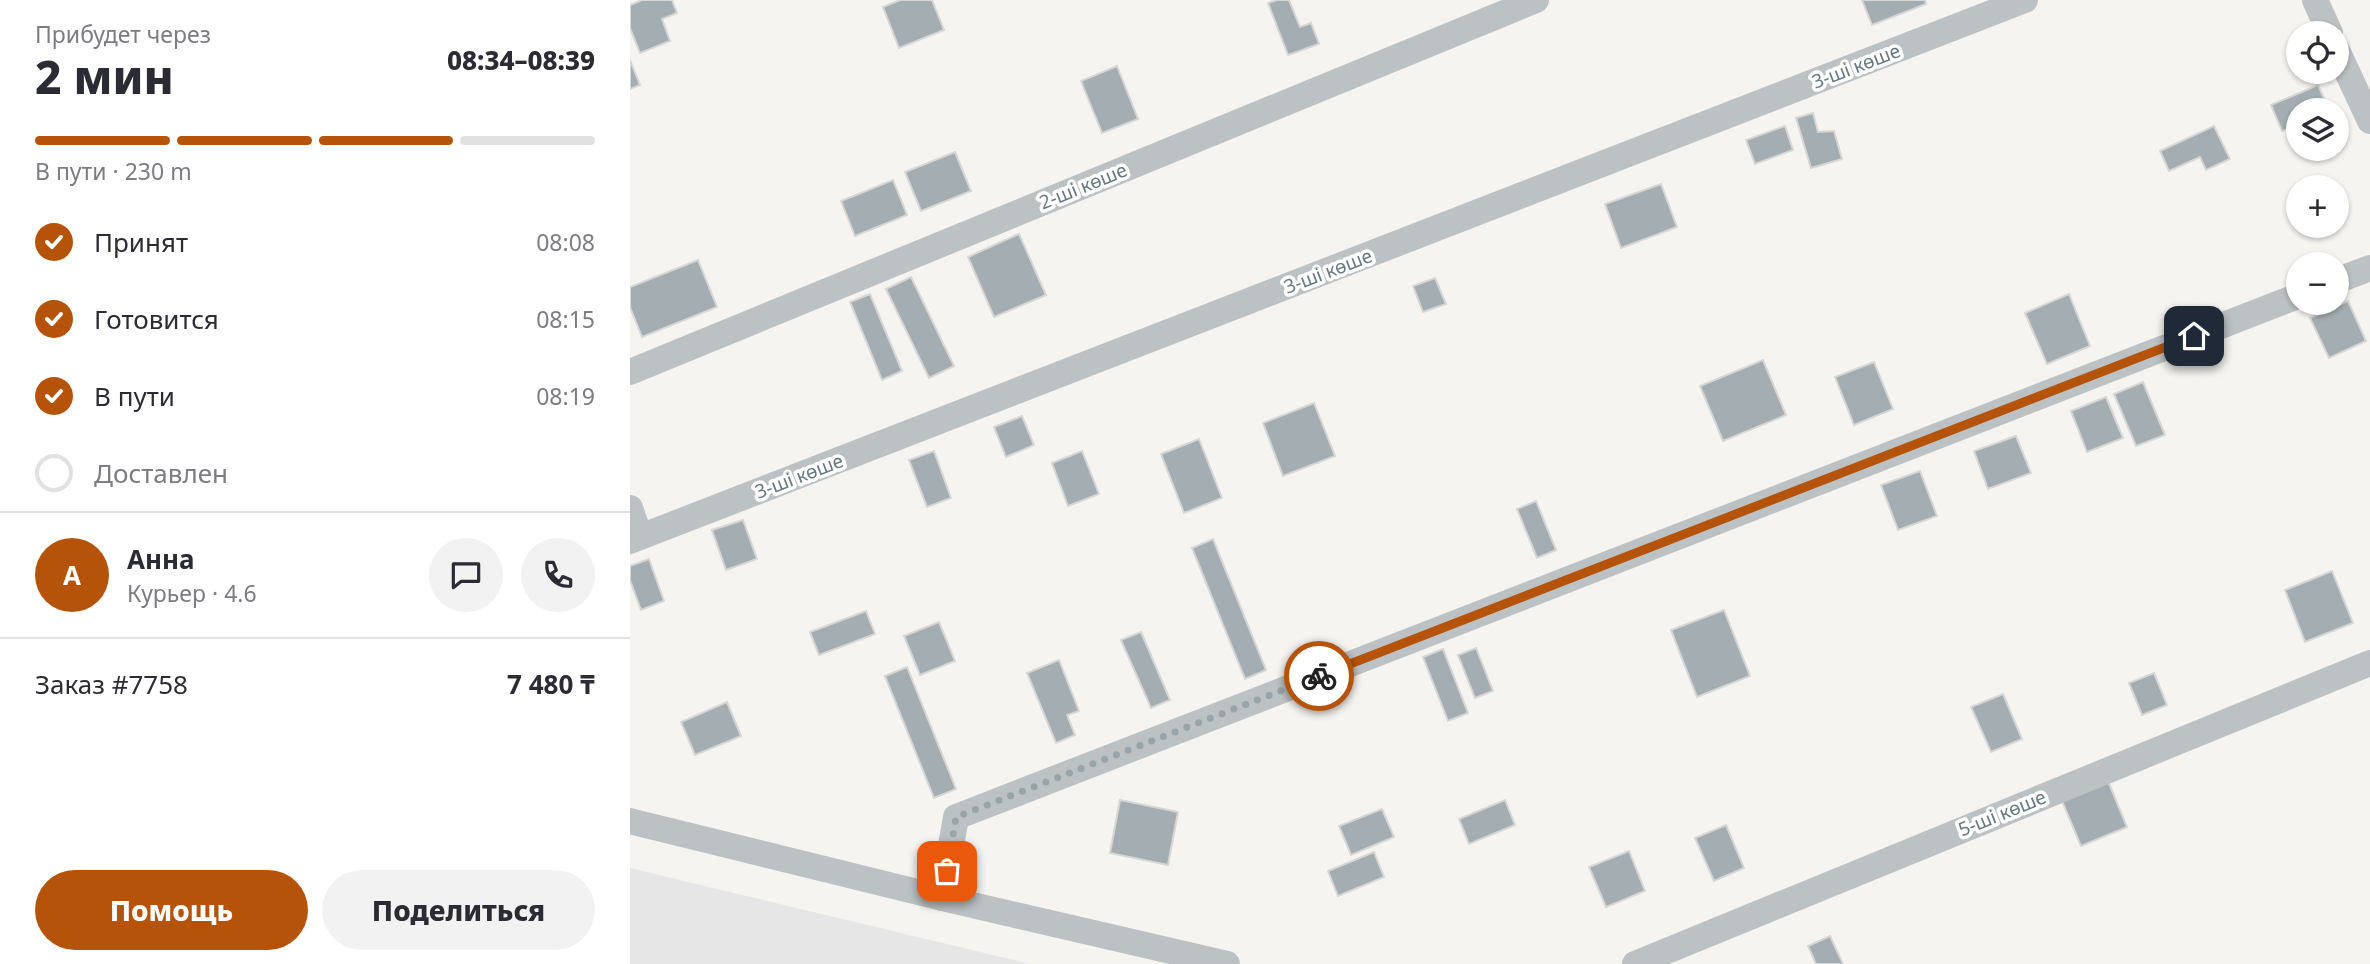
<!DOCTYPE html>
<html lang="ru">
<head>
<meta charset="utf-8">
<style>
  :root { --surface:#fff; --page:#f2f2f3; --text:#2b2b33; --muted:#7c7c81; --line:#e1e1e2; --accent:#b45309 }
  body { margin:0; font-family:"Noto Sans",sans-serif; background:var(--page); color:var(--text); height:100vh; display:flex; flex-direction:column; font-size:26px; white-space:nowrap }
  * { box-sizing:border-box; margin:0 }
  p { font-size:23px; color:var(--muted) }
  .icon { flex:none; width:38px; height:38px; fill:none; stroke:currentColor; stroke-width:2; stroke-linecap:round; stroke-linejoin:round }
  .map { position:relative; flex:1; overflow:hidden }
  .panel { display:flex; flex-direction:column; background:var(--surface); width:630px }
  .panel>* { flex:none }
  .buttons { position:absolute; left:1656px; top:21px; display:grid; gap:14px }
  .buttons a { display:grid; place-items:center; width:63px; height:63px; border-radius:50%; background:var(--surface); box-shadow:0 2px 5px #0004; font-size:35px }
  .pin { position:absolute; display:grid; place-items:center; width:60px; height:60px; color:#fff; margin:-30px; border-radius:14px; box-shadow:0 4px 10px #0006 }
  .courier { position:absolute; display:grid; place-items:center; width:70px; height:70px; margin:-35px; border:5px solid #b45309; border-radius:50%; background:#fff; color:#222; box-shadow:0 2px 9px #0007 }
  .headline em { font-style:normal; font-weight:800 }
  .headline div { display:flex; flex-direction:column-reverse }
  .headline { display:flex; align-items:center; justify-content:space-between; height:119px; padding:0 35px }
  h1 { font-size:46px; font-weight:800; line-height:52px }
  .bar { display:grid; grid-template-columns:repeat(4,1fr); gap:10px 7px; align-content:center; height:84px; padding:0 35px }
  .bar i { height:9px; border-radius:5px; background:var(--line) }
  .bar .on { background:var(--accent) }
  .bar p { grid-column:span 4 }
  .line { display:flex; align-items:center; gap:18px; padding:0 35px; border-top:2px solid var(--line) }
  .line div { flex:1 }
  .round { display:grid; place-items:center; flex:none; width:74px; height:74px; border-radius:37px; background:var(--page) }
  ol { padding:0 35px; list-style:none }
  li { display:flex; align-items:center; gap:21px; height:77px }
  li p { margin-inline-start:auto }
  li .icon { padding:7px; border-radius:50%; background:var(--accent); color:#fff; stroke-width:4 }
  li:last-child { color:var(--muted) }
  li i { width:38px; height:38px; border:4px solid var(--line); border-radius:50% }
  .cta { display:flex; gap:14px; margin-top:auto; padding:14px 35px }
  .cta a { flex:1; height:80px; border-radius:42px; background:var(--accent); color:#fff; font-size:28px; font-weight:800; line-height:80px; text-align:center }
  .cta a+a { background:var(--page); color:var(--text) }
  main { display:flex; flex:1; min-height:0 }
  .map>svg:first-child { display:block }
  .built { fill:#e5e6e5 }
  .building { fill:#a4adb1; stroke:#d6d6d4; stroke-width:2 }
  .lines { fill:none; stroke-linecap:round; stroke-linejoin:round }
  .minor { stroke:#bcc1c3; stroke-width:26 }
  .done { stroke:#98a4a8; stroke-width:7; stroke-dasharray:0 12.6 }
  .route { stroke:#b45309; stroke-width:9 }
  .labels { text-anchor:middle; stroke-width:7; stroke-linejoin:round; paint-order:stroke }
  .street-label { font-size:19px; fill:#667981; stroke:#fff }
</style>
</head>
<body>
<main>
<section class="panel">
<div class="headline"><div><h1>2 мин</h1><p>Прибудет через</p></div><em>08:34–08:39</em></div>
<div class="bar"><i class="on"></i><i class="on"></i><i class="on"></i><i></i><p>В пути · 230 m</p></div>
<ol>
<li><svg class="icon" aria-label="check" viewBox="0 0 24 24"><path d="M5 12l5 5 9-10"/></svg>Принят<p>08:08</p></li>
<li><svg class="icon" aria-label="check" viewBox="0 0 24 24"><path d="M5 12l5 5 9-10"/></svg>Готовится<p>08:15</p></li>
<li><svg class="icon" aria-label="check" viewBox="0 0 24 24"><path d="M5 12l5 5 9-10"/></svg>В пути<p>08:19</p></li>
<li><i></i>Доставлен</li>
</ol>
<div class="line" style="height:126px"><b class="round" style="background:var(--accent);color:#fff">А</b><div><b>Анна</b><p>Курьер · 4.6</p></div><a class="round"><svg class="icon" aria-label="chat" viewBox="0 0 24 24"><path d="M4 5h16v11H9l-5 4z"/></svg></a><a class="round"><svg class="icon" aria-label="phone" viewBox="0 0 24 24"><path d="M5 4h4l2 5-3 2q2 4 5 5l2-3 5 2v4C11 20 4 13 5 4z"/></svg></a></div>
<div class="line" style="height:91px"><div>Заказ #7758</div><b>7 480 ₸</b></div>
<div class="cta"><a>Помощь</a><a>Поделиться</a></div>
</section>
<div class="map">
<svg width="1740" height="964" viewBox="0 0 1740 964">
  <rect width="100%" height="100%" fill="#f5f4f1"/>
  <!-- built -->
  <path class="built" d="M 0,868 L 400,964 L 0,964 Z"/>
  <!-- building -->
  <g class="building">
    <path d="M 12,0 L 42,0 L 47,13 L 32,19 L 40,41 L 10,53 L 0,28 L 0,5 Z"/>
    <path d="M 270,0 L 302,0 L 314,30 L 269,48 L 253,7 Z"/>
    <path d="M 647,0 L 659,0 L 670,27 L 681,23 L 689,44 L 658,55 L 638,3 Z"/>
    <path d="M 1232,0 L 1295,0 L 1296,4 L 1242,25 Z"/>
    <path d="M 0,60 L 10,85 L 0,89 Z"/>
    <path d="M 487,66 L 508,119 L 472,133 L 451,81 Z"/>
    <path d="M 1688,85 L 1697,105 L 1685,110 L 1668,110 L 1668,125 L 1652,131 L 1641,105 Z"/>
    <path d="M 1183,113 L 1188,132 L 1204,131 L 1212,159 L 1181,168 L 1166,118 Z"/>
    <path d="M 1155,126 L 1163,150 L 1125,164 L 1116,140 Z"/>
    <path d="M 1584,126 L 1600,159 L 1576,170 L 1570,157 L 1539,171 L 1530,151 Z"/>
    <path d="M 325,152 L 341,191 L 291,211 L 275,172 Z"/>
    <path d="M 263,180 L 277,215 L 225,236 L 211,201 Z"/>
    <path d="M 1031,184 L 1047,227 L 991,248 L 975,204 Z"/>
    <path d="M 389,234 L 416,295 L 364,317 L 338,257 Z"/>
    <path d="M 68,260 L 87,307 L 12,337 L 0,307 L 0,287 Z"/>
    <path d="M 281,277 L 324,366 L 299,378 L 256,289 Z"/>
    <path d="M 805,278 L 816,304 L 793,312 L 783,286 Z"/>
    <path d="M 240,294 L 272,371 L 252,380 L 220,302 Z"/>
    <path d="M 1439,294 L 1460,346 L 1417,364 L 1395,313 Z"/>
    <path d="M 1718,301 L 1736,341 L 1699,358 L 1680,318 Z"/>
    <path d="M 1133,360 L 1156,415 L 1093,441 L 1070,386 Z"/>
    <path d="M 1244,362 L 1263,409 L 1224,425 L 1205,377 Z"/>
    <path d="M 1513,382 L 1535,435 L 1506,446 L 1484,394 Z"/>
    <path d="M 1476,397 L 1493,438 L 1457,452 L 1441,411 Z"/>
    <path d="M 684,403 L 705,456 L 653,476 L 633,423 Z"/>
    <path d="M 392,416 L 404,445 L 376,457 L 364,427 Z"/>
    <path d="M 1386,436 L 1401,473 L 1358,489 L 1344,451 Z"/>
    <path d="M 569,439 L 592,498 L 554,513 L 531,454 Z"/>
    <path d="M 304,451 L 321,498 L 297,507 L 279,460 Z"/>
    <path d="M 452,451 L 469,494 L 438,506 L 422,463 Z"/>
    <path d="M 1290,471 L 1307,516 L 1268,530 L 1251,485 Z"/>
    <path d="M 906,501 L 926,550 L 907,558 L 887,509 Z"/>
    <path d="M 113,520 L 127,559 L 96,570 L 82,530 Z"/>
    <path d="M 583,539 L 636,670 L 615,679 L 562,548 Z"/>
    <path d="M 19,559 L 34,601 L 11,610 L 0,580 L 0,566 Z"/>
    <path d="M 1702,571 L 1723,623 L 1675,642 L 1655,590 Z"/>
    <path d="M 1094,610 L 1120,676 L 1067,697 L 1041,630 Z"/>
    <path d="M 236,611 L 245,634 L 189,655 L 180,632 Z"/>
    <path d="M 309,622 L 325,661 L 290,675 L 274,636 Z"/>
    <path d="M 511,632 L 540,700 L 521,708 L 491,640 Z"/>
    <path d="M 846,648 L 863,691 L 845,698 L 828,655 Z"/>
    <path d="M 813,649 L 838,713 L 818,721 L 793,657 Z"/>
    <path d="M 429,660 L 449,711 L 437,715 L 445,735 L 426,743 L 397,673 Z"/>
    <path d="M 277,667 L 326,789 L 304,798 L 255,676 Z"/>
    <path d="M 1524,673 L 1537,705 L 1512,715 L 1499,683 Z"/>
    <path d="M 1373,694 L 1392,739 L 1361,752 L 1341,707 Z"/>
    <path d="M 97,702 L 111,736 L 65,755 L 51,722 Z"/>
    <path d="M 1478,781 L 1497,827 L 1451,846 L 1432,801 Z"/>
    <path d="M 490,800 L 548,812 L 538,865 L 480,853 Z"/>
    <path d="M 875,800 L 885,825 L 839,844 L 829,819 Z"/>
    <path d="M 752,809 L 764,837 L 721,855 L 709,826 Z"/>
    <path d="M 1096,825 L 1114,868 L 1084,881 L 1065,838 Z"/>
    <path d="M 999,851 L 1015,891 L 976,907 L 959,867 Z"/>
    <path d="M 744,852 L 754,877 L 708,896 L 698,871 Z"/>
    <path d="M 1200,936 L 1213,964 L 1186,964 L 1178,946 Z"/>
  </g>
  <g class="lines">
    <!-- minor -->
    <g class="minor">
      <path d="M 1685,0 L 1700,33"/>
      <path d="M 1706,48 L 1740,121"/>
      <path d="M 1706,281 L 1740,268"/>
      <path d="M 0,372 L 906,0"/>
      <path d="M 0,508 L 10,537"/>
      <path d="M 0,541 L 1395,0"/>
      <path d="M 0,821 L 312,898 L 597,964"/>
      <path d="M 312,898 L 326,817 L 1668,296"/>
      <path d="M 1005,964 L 1740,663"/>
    </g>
  </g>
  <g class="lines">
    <!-- done -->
    <path class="done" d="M 317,871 L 326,817 L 689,676"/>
    <!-- route -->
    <path class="route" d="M 689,676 L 1564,336"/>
  </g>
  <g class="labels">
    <!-- street labels -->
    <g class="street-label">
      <text transform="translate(1226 66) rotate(-21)" y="7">3-шi көше</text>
      <text transform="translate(453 186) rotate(-22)" y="7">2-ші көше</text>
      <text transform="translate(698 271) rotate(-21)" y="7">3-шi көше</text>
      <text transform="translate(169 476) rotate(-21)" y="7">3-шi көше</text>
      <text transform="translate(1372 813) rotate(-22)" y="7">5-шi көше</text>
    </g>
  </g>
</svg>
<div class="buttons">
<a><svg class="icon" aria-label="locate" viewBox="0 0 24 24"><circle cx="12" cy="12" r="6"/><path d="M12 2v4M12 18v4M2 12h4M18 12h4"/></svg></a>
<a><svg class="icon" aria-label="layers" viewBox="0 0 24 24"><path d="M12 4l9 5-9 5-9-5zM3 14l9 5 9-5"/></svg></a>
<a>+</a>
<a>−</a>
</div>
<div class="pin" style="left:317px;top:871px;background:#ea580c"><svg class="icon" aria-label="bag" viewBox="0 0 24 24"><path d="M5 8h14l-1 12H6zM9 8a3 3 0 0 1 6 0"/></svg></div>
<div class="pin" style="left:1564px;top:336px;background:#1f2937"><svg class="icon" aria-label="home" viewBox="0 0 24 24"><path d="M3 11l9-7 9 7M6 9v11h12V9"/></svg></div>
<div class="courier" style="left:689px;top:676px"><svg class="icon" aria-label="bike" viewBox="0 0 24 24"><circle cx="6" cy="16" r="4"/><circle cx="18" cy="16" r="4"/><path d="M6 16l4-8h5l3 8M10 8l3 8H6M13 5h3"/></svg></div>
</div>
</main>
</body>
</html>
